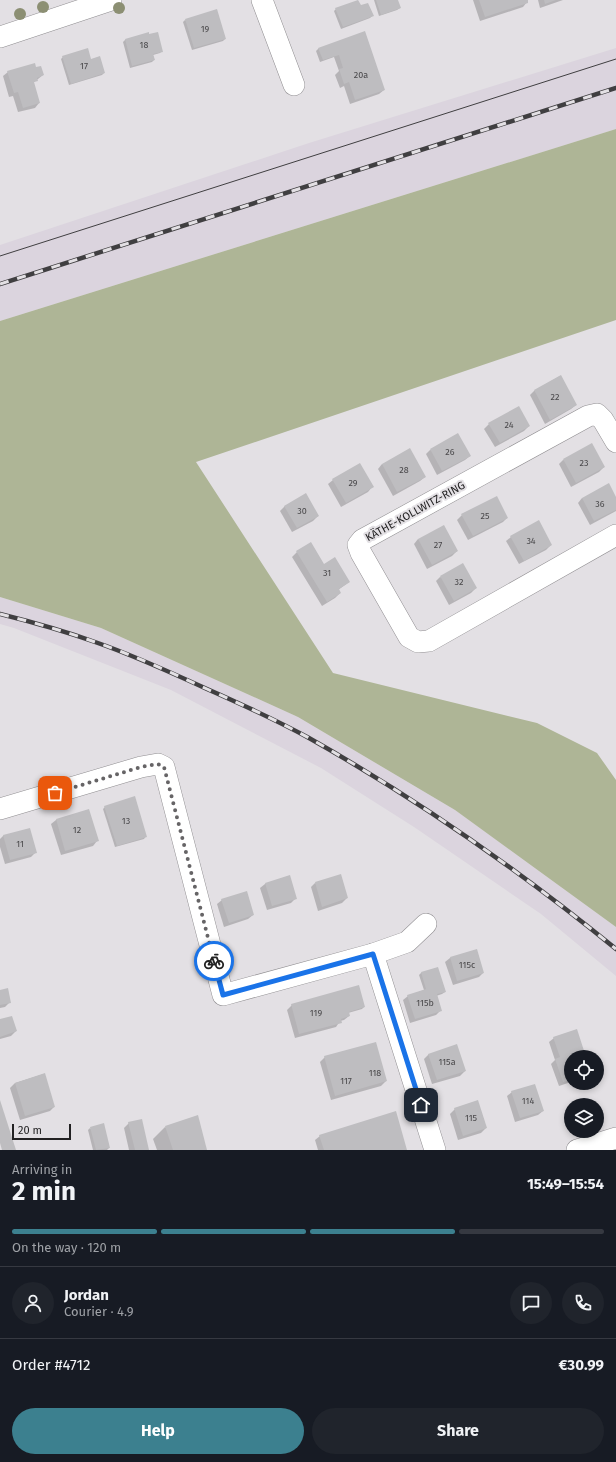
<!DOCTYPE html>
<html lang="en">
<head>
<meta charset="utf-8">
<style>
  :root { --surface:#171b24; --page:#20242c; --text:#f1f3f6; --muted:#9ea1a6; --line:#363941; --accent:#3c808f }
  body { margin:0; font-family:"Fira Sans",sans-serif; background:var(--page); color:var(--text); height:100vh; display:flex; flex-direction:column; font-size:15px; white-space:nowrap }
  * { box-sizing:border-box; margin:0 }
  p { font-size:13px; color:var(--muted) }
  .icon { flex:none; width:22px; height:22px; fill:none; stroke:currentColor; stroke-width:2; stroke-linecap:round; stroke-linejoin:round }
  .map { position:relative; height:1150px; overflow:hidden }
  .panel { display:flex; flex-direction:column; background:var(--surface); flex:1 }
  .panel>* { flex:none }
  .controls { position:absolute; left:564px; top:1050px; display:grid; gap:8px }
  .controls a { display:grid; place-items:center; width:40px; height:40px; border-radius:50%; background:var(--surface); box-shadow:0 2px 6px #0003; font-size:20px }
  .scale { position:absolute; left:12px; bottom:10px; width:59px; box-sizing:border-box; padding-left:4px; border:2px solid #222122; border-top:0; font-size:11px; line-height:14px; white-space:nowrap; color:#222122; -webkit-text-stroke:3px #e3e0e4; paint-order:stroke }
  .pin { position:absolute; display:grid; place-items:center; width:34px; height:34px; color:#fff; margin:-17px; border-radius:8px; box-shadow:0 2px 6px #0006 }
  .courier { position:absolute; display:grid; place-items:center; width:40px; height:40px; margin:-20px; border:3px solid #1a73e8; border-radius:50%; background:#fff; color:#222; box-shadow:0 1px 5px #0007 }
  .summary em { font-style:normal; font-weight:700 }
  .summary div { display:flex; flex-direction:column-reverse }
  .summary { display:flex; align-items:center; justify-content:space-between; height:68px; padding:0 12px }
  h1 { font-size:26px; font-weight:700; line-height:30px }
  .bar { display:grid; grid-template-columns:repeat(4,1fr); gap:6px 4px; align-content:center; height:48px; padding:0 12px }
  .bar i { height:5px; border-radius:3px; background:var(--line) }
  .bar .selected { background:var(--accent) }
  .bar p { grid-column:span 4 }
  .line { display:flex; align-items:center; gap:10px; padding:0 12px; border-top:1px solid var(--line) }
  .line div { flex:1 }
  .round { display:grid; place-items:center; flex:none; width:42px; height:42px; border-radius:21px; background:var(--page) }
  .cta { display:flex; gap:8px; margin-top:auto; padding:8px 12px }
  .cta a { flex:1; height:46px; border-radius:24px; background:var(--accent); color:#fff; font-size:16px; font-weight:700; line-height:46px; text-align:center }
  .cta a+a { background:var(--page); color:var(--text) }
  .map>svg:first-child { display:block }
  .built { fill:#dbd4de }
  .green { fill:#aeb596 }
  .shadow { fill:#0003 }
  .building { fill:#bebdc0 }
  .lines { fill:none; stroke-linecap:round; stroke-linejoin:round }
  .minor-casing { stroke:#908e91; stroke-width:22 }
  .minor { stroke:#fff; stroke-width:21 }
  .tram { stroke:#403f41; stroke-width:1 }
  .rail-casing { stroke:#403f41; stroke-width:4.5 }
  .rail { stroke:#e3e0e4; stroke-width:3; stroke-dasharray:9; stroke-linecap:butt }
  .tree { fill:#8c8f73 }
  .done { stroke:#666466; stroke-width:4; stroke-dasharray:0 7.2 }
  .route { stroke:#1a73e8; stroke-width:5 }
  .labels { text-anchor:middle; stroke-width:4; stroke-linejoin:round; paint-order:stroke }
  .number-label { font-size:9px; fill:#49484a }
  .street-label { font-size:11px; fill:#222122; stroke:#e3e0e4 }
</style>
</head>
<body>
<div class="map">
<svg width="616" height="1150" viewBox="0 0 616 1150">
  <rect width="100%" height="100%" fill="#e3e0e4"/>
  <!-- built -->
  <g class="built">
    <path d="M 616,48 L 616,129 L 0,321 L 0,245 L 309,143 Z"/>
    <path d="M 0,597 L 101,628 L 298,717 L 455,810 L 616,927 L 616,976 L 541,914 L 414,827 L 321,768 L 171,690 L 14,628 L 0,624 Z"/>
  </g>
  <!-- green -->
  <path class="green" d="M 616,129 L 616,320 L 196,462 L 333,673 L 537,723 L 597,753 L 616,780 L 616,927 L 455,810 L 298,717 L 101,628 L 0,597 L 0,321 Z"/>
  <!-- shadow -->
  <g class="shadow">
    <path d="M 374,0 L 397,0 L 400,8 L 397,10 L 379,16 Z"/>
    <path d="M 473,0 L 526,0 L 527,2 L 523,7 L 480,21 Z"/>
    <path d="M 538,0 L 563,0 L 540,8 Z"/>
    <path d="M 360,7 L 372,16 L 370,18 L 341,29 L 334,11 L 336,9 Z"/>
    <path d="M 185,20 L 225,39 L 223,41 L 192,50 L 183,22 Z"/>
    <path d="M 364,33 L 384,90 L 379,94 L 350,104 L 344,86 L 340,88 L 335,75 L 339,71 L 334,57 L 320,62 L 316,51 L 318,49 Z"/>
    <path d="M 148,34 L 162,51 L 160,53 L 153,55 L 154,60 L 152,62 L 130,68 L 123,42 L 125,40 Z"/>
    <path d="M 63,57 L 91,60 L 104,73 L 102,75 L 69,85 L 61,59 Z"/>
    <path d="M 35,69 L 43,75 L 33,83 L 39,103 L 35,108 L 18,112 L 13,96 L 9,97 L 3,76 L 8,72 Z"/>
    <path d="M 560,376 L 576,405 L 571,409 L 545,424 L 530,395 L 534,391 Z"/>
    <path d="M 489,424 L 529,426 L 524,431 L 495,447 L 484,429 Z"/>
    <path d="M 430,450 L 470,456 L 465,460 L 437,475 L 426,454 Z"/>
    <path d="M 563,460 L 604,467 L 599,472 L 571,487 L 559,464 Z"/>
    <path d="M 382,464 L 425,477 L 420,481 L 393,496 L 378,469 Z"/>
    <path d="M 333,480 L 372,487 L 368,492 L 341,507 L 328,484 Z"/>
    <path d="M 582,498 L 616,499 L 616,511 L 590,525 L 578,503 Z"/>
    <path d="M 285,506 L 318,516 L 313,521 L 292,532 L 280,511 Z"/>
    <path d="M 462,515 L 507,518 L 503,522 L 468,540 L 457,520 Z"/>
    <path d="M 511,537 L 551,545 L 546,550 L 519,564 L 506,541 Z"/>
    <path d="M 418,539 L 457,551 L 452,556 L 427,569 L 414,544 Z"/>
    <path d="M 297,552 L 324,565 L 349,582 L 338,590 L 340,593 L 335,598 L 322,606 L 292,557 Z"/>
    <path d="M 440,577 L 476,588 L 471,593 L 449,605 L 436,581 Z"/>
    <path d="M 105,807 L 146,836 L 144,839 L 115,847 L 103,809 Z"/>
    <path d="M 88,810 L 97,841 L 93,846 L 61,855 L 51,824 L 56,820 Z"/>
    <path d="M 29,829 L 36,852 L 31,857 L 5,864 L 0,847 L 0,839 L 3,836 Z"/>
    <path d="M 289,876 L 296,898 L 291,903 L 267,910 L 260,888 L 265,884 Z"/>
    <path d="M 315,883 L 347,898 L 342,903 L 318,911 L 311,887 Z"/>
    <path d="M 222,900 L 253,915 L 248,919 L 224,927 L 217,904 Z"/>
    <path d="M 476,950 L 483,973 L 479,977 L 453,985 L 445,962 L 450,958 Z"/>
    <path d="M 437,968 L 445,992 L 442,994 L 436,996 L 441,1010 L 436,1015 L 410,1023 L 403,1000 L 408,996 L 424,990 L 419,975 L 421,973 Z"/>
    <path d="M 0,991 L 10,1002 L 5,1007 L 0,1008 Z"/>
    <path d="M 292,1005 L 364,1007 L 362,1009 L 348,1013 L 349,1016 L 344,1020 L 340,1021 L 336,1027 L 295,1038 L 287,1010 Z"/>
    <path d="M 0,1020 L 16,1031 L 11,1036 L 0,1039 Z"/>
    <path d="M 554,1038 L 585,1057 L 571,1057 L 571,1082 L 559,1086 L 551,1064 L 555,1060 L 549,1042 Z"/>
    <path d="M 429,1054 L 465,1071 L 460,1076 L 432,1084 L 424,1059 Z"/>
    <path d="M 325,1057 L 386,1081 L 381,1086 L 331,1100 L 320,1062 Z"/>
    <path d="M 44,1074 L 54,1107 L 50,1111 L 20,1120 L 10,1088 L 15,1083 Z"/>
    <path d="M 512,1092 L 543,1111 L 538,1115 L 515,1122 L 507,1096 Z"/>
    <path d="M 455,1109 L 486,1128 L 481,1133 L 458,1140 L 450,1114 Z"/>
    <path d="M 129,1123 L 148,1150 L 129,1150 L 124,1128 Z"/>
    <path d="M 165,1127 L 206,1150 L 157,1150 L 153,1139 Z"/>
    <path d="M 90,1128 L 109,1148 L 107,1150 L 93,1150 L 88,1130 Z"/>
    <path d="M 320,1136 L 406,1150 L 318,1150 L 315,1140 Z"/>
  </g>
  <!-- building -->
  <g class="building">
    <path d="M 358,0 L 361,5 L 368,3 L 374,16 L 343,27 L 335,8 Z"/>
    <path d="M 376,0 L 398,0 L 401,8 L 381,15 Z"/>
    <path d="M 479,0 L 528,0 L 528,3 L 485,17 Z"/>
    <path d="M 544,0 L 556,0 L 545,4 Z"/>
    <path d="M 217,9 L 226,39 L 194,48 L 185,19 Z"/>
    <path d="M 365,31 L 385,90 L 355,100 L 349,82 L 344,84 L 339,69 L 343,68 L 339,55 L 323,60 L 318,48 Z"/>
    <path d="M 149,32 L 149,34 L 158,32 L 163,52 L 153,54 L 155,60 L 132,66 L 125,39 Z"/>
    <path d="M 88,48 L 91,59 L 100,56 L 105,73 L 71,84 L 62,56 Z"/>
    <path d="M 35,63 L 36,67 L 41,66 L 44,75 L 37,78 L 38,81 L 34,82 L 40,103 L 23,108 L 18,92 L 14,93 L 7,71 Z"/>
    <path d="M 561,375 L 577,405 L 550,420 L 534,390 Z"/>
    <path d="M 519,406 L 530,426 L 500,443 L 488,423 Z"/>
    <path d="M 458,433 L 471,456 L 442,471 L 430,449 Z"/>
    <path d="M 592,443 L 605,467 L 576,483 L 563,459 Z"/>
    <path d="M 410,448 L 426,477 L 397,492 L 382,464 Z"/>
    <path d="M 360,463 L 374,487 L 346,503 L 332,479 Z"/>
    <path d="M 609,483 L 616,497 L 616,510 L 594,521 L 582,498 Z"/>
    <path d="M 306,493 L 319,516 L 297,528 L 284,506 Z"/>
    <path d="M 497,496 L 508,518 L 473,536 L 461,514 Z"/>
    <path d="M 539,520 L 552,545 L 524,561 L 510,536 Z"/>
    <path d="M 444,525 L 458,551 L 432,565 L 418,539 Z"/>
    <path d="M 311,542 L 324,564 L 335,557 L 350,582 L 339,589 L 341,593 L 327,602 L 296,551 Z"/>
    <path d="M 463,563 L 477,588 L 454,601 L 440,576 Z"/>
    <path d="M 135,796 L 147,837 L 117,846 L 104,806 Z"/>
    <path d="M 89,809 L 99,841 L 65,851 L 56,819 Z"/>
    <path d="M 30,828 L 37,853 L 10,860 L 3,835 Z"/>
    <path d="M 341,874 L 348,898 L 322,907 L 315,882 Z"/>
    <path d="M 290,875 L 297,899 L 272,906 L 265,883 Z"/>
    <path d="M 247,891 L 254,915 L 229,923 L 221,899 Z"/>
    <path d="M 477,949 L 484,973 L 457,981 L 450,957 Z"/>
    <path d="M 438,967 L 446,992 L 437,994 L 442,1011 L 415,1019 L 407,995 L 426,989 L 421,972 Z"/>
    <path d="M 359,985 L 365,1007 L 349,1012 L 350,1016 L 341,1019 L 342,1023 L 299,1034 L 291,1004 Z"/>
    <path d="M 8,988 L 11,1003 L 0,1005 L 0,990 Z"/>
    <path d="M 12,1016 L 17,1031 L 0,1037 L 0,1019 Z"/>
    <path d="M 577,1029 L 586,1057 L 571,1057 L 571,1080 L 563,1082 L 555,1059 L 560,1057 L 553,1037 Z"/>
    <path d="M 376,1042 L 387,1081 L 335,1096 L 324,1056 Z"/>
    <path d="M 457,1044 L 466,1071 L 437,1080 L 428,1054 Z"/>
    <path d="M 45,1073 L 55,1107 L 25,1116 L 15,1083 Z"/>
    <path d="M 535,1084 L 544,1111 L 520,1118 L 511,1091 Z"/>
    <path d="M 0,1100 L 16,1150 L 2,1150 L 0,1143 Z"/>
    <path d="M 478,1100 L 487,1128 L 463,1136 L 454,1108 Z"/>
    <path d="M 396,1111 L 407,1150 L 324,1150 L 319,1135 Z"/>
    <path d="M 198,1115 L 207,1150 L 173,1150 L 165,1126 Z"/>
    <path d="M 142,1119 L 149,1150 L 135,1150 L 128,1122 Z"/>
    <path d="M 104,1123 L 110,1148 L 96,1150 L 90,1127 Z"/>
  </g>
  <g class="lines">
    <defs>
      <g id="minor">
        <path d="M 262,0 L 294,85"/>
        <path d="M 0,37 L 111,0"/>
        <path d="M 616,442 L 603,420 L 597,414 L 588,416 L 362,540 L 358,545 L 361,553 L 409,637 L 418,642 L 429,641 L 616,535"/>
        <path d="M 0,809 L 141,767 L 158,764 L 164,767 L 223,995 L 373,954 L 407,942 L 426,924"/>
        <path d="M 373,954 L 435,1150"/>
        <path d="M 577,1150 L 616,1138"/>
      </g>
    </defs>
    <!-- minor casing -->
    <use href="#minor" class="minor-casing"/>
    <!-- minor -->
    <use href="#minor" class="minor"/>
    <!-- tram -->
    <path class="tram" d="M 0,256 L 616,59"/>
    <defs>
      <g id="rail">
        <path d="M 0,284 L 616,88"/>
        <path d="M 0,614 C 32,622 64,631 95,642 C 133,655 170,672 207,689 C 241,704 276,720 309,738 C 417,799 520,871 616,949"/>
      </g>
    </defs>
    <!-- rail casing -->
    <use href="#rail" class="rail-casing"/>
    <!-- rail -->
    <use href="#rail" class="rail"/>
  </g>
  <!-- trees -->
  <g class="tree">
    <circle cx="43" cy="7" r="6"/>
    <circle cx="119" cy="8" r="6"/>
    <circle cx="20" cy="14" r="6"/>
  </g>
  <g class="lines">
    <!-- done -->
    <path class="done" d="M 55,793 L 141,767 L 158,764 L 164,767 L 214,961"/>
    <!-- route -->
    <path class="route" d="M 214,961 L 223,995 L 373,954 L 421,1105"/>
  </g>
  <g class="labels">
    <!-- number labels -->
    <g class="number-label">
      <text x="205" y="32">19</text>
      <text x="144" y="48">18</text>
      <text x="84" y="69">17</text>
      <text x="361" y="78">20a</text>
      <text x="555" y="400">22</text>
      <text x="509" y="428">24</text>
      <text x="450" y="455">26</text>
      <text x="584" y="466">23</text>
      <text x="404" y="473">28</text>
      <text x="353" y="486">29</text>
      <text x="600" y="507">36</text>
      <text x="302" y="514">30</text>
      <text x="485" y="519">25</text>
      <text x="531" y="544">34</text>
      <text x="438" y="548">27</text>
      <text x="327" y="576">31</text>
      <text x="459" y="585">32</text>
      <text x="126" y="824">13</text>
      <text x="77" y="833">12</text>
      <text x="20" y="847">11</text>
      <text x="467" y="968">115c</text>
      <text x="425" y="1006">115b</text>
      <text x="316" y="1016">119</text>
      <text x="447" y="1065">115a</text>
      <text x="375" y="1076">118</text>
      <text x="346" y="1084">117</text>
      <text x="528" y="1104">114</text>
      <text x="471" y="1121">115</text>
    </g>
    <!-- street labels -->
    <g class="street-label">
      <text transform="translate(415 511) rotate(-29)" y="4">KÄTHE-KOLLWITZ-RING</text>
    </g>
  </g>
</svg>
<div class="controls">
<a><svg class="icon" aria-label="locate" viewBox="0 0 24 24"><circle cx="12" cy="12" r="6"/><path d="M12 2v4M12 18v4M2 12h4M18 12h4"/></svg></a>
<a><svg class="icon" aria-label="layers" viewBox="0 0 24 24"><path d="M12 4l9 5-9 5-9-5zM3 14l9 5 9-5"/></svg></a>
</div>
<div class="scale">20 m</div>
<div class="pin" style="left:55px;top:793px;background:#ea580c"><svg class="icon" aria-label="bag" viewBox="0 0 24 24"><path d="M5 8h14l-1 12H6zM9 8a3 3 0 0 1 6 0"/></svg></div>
<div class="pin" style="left:421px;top:1105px;background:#1f2937"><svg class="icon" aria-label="home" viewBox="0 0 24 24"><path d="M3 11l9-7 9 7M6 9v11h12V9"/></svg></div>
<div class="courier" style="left:214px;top:961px"><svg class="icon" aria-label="bike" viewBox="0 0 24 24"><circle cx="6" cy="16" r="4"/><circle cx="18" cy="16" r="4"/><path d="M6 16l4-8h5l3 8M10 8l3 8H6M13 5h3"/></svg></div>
</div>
<section class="panel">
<div class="summary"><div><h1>2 min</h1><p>Arriving in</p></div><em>15:49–15:54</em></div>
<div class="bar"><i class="selected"></i><i class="selected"></i><i class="selected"></i><i></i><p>On the way · 120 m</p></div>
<div class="line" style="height:72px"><a class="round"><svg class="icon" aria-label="person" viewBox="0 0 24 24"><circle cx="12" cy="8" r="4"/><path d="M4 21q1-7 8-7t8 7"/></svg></a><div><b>Jordan</b><p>Courier · 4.9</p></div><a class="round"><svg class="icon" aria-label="chat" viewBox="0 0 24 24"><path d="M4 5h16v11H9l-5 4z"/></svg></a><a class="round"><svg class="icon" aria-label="phone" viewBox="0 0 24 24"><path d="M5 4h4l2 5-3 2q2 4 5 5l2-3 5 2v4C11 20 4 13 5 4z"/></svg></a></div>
<div class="line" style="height:52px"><div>Order #4712</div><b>€30.99</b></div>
<div class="cta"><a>Help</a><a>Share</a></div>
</section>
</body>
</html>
